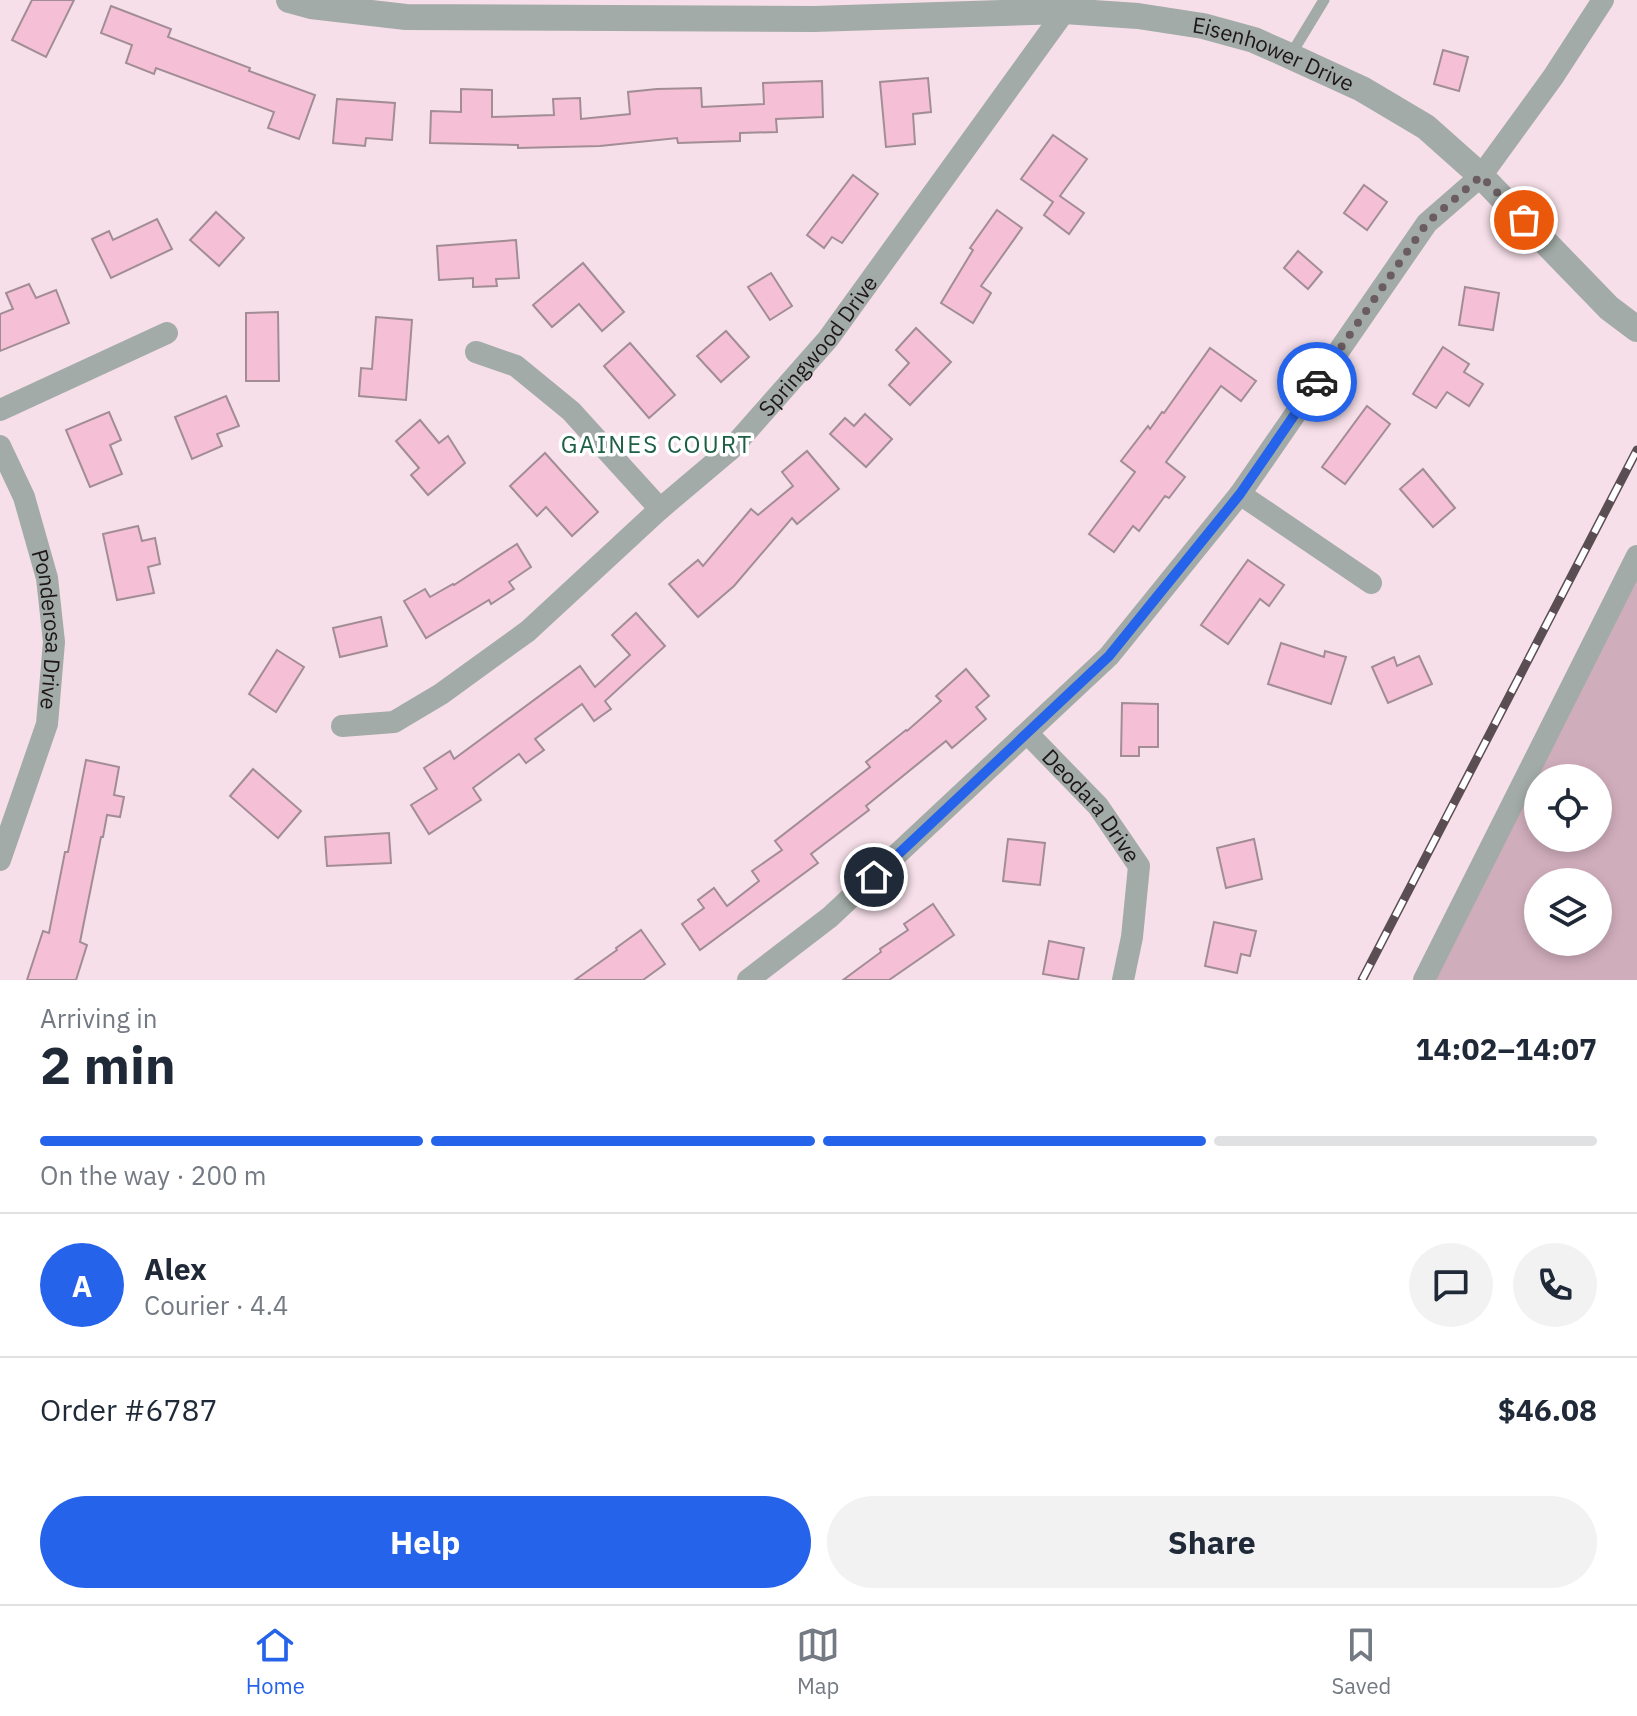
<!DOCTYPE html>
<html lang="en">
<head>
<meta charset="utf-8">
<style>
  :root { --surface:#fff; --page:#f2f2f3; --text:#1f2937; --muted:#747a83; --line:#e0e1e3; --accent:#2563eb }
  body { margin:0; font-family:"IBM Plex Sans",sans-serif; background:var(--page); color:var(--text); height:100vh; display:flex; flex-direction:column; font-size:30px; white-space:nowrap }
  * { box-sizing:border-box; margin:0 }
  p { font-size:26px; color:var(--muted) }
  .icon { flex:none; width:44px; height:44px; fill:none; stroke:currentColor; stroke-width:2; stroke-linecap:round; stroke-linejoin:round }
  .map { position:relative; height:980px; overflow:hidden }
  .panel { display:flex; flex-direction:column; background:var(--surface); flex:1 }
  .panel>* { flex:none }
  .fabs { position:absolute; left:1524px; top:764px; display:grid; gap:16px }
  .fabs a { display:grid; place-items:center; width:88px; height:88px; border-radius:50%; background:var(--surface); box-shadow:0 4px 12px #0003; font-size:40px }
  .pin { position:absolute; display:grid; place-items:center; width:68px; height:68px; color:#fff; margin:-34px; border:4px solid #fff; border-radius:50%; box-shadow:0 2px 8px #0007 }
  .courier { position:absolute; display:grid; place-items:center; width:80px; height:80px; margin:-40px; border:6px solid #2563eb; border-radius:50%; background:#fff; color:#222; box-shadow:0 2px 10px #0007 }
  .headline em { font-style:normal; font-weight:700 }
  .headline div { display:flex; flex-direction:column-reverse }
  .headline { display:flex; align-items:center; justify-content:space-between; height:136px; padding:0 40px }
  h1 { font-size:52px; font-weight:700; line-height:60px }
  .bar { display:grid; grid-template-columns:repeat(4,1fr); gap:12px 8px; align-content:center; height:96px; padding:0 40px }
  .bar i { height:10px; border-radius:6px; background:var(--line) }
  .bar .selected { background:var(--accent) }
  .bar p { grid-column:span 4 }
  .line { display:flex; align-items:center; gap:20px; padding:0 40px; border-top:2px solid var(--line) }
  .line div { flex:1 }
  .round { display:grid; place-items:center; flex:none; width:84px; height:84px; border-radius:42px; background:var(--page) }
  .cta { display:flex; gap:16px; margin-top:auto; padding:16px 40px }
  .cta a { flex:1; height:92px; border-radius:48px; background:var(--accent); color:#fff; font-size:32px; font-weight:700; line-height:92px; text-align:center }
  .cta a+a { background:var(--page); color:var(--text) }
  .tab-bar { display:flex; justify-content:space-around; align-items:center; height:112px; border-top:2px solid var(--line); background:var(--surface); font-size:22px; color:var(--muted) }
  .tab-bar a { display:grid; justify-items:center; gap:4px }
  .tab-bar .selected { color:var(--accent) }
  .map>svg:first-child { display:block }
  .green { fill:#d0adbb; fill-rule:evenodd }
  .building { fill:#f5c0d5; stroke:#a28d95; stroke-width:2 }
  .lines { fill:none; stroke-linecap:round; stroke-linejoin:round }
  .service { stroke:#a2aba7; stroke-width:11 }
  .minor { stroke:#a2aba7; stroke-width:22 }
  .tertiary { stroke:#a2aba7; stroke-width:26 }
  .rail-casing { stroke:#5a4e53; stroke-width:9 }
  .rail { stroke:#fff; stroke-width:6; stroke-dasharray:18; stroke-linecap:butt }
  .done { stroke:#6a5c61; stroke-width:8; stroke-dasharray:0 14.4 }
  .route { stroke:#2563eb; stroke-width:10 }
  .labels { text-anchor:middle; stroke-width:7; stroke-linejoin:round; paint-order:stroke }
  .street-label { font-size:22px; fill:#1e1619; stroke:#fff }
  .neighbourhood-label { font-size:24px; letter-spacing:2px; fill:#1d6046; stroke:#fff }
</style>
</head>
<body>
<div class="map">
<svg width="1637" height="980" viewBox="0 0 1637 980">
  <rect width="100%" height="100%" fill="#f6dfe8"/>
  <!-- green -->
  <path class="green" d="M 1637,559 L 1637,980 L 1418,980 ZM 1538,778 L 1598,778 L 1598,838 L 1538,838 ZM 1538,882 L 1598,882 L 1598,942 L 1538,942 Z"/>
  <!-- building -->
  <g class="building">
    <path d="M 32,0 L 74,0 L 46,57 L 12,40 Z"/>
    <path d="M 111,6 L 171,29 L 168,37 L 250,68 L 249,71 L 315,95 L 299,139 L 268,128 L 274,112 L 156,68 L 154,74 L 126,63 L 132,45 L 101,33 Z"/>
    <path d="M 1443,50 L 1468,57 L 1459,91 L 1434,84 Z"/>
    <path d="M 928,78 L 931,112 L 913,114 L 915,144 L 886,147 L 880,82 Z"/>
    <path d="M 822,81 L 823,117 L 776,119 L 777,132 L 740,133 L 740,141 L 678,143 L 677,138 L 600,146 L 518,148 L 518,145 L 430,143 L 431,111 L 461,112 L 461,89 L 492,90 L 492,117 L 554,115 L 553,99 L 580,98 L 581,119 L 630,114 L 628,92 L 657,89 L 701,88 L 702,107 L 764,104 L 763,83 Z"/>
    <path d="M 337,99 L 395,103 L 392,140 L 366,138 L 365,146 L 333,143 Z"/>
    <path d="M 1053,135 L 1087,159 L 1060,196 L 1084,213 L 1069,234 L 1044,215 L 1053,202 L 1021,179 Z"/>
    <path d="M 853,175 L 878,194 L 842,243 L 832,237 L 824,248 L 807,235 Z"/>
    <path d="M 1364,185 L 1387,202 L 1367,230 L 1344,213 Z"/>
    <path d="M 997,210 L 1022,228 L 981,286 L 991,293 L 973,323 L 941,303 L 973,250 L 970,248 Z"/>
    <path d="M 216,212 L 244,238 L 219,266 L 190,240 Z"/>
    <path d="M 157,219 L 172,249 L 111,278 L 92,239 L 109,231 L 113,240 Z"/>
    <path d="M 516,240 L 519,278 L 496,279 L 497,286 L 473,287 L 473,278 L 439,280 L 437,246 Z"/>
    <path d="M 1298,251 L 1322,272 L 1308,289 L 1284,268 Z"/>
    <path d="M 583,263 L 624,312 L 602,331 L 579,304 L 552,327 L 533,305 Z"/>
    <path d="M 771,273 L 792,306 L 770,320 L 748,287 Z"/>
    <path d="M 29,284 L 36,298 L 56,290 L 69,323 L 0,351 L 0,314 L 13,309 L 6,293 Z"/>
    <path d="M 1465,287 L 1499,293 L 1493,330 L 1459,325 Z"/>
    <path d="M 278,312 L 279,381 L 246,381 L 246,313 Z"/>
    <path d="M 376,317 L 412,320 L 406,400 L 359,396 L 361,368 L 372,369 Z"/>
    <path d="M 916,328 L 951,362 L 910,405 L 889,385 L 909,363 L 896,350 Z"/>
    <path d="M 726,331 L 749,357 L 721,382 L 697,356 Z"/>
    <path d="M 630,343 L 675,395 L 649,418 L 604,366 Z"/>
    <path d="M 1443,347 L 1469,364 L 1464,372 L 1483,384 L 1469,406 L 1447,392 L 1436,408 L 1413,394 Z"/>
    <path d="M 1210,348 L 1256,381 L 1241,401 L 1221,386 L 1166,462 L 1185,477 L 1169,498 L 1165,496 L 1139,531 L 1133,526 L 1114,552 L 1089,534 L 1135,472 L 1121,461 L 1148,426 L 1150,429 L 1162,412 L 1164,413 Z"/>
    <path d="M 226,396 L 239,426 L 217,434 L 222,446 L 192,459 L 175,417 Z"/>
    <path d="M 1367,406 L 1390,424 L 1345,484 L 1322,467 Z"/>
    <path d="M 109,412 L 121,440 L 110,445 L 122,474 L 90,487 L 66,430 Z"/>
    <path d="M 865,414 L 892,439 L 866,467 L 830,434 L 845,418 L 854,426 Z"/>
    <path d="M 420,420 L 439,443 L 448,436 L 465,463 L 428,495 L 411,475 L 419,468 L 396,441 Z"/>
    <path d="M 807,451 L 839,489 L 797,524 L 792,518 L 734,586 L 698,617 L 669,584 L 698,560 L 703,566 L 751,509 L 758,515 L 793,486 L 782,472 Z"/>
    <path d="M 545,453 L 598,512 L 572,536 L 546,507 L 537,516 L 510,486 Z"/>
    <path d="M 1423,469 L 1455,508 L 1433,527 L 1400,489 Z"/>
    <path d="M 138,526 L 142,541 L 155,538 L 160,564 L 148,567 L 154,593 L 117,600 L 103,534 Z"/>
    <path d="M 517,544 L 531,567 L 509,582 L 514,589 L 491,604 L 489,600 L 426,638 L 404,601 L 425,589 L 430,597 L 453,584 L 454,585 Z"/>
    <path d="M 1248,560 L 1284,585 L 1269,606 L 1260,599 L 1228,644 L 1201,625 Z"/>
    <path d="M 636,613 L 665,646 L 605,701 L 611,709 L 594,721 L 582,704 L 535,739 L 544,750 L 526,763 L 519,754 L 473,788 L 481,800 L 429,834 L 411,805 L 437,789 L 424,768 L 450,751 L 454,759 L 580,666 L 595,687 L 630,655 L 612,635 Z"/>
    <path d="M 381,617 L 387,646 L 340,657 L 333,628 Z"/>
    <path d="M 1281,643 L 1324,657 L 1325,651 L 1346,657 L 1331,704 L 1268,684 Z"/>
    <path d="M 277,650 L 304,667 L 276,712 L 249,694 Z"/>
    <path d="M 1419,656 L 1432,684 L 1388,703 L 1372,667 L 1394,657 L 1397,666 Z"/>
    <path d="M 966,669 L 989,696 L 976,707 L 986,719 L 952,748 L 946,741 L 866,806 L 869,810 L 811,854 L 818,863 L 700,950 L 682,924 L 704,908 L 698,900 L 714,888 L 727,906 L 759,881 L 752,871 L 782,850 L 775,841 L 870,767 L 866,762 L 906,730 L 907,731 L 941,701 L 936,696 Z"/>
    <path d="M 1122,703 L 1158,704 L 1158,747 L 1139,747 L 1139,756 L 1121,756 Z"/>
    <path d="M 86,760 L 119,767 L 114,795 L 124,797 L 120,817 L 107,815 L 103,837 L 101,837 L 80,942 L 87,945 L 76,980 L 27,980 L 43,931 L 49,933 L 65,852 L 68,852 Z"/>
    <path d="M 253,769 L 301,811 L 278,838 L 230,796 Z"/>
    <path d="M 389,833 L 391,863 L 327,866 L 325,837 Z"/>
    <path d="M 1008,839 L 1045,843 L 1040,885 L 1003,881 Z"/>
    <path d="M 1254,839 L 1262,879 L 1226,888 L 1217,848 Z"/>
    <path d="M 933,904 L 954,935 L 889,980 L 843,980 L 881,952 L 880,949 L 908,930 L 904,924 Z"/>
    <path d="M 1214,922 L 1256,931 L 1250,956 L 1241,954 L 1237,973 L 1205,966 Z"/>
    <path d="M 641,930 L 665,964 L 643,980 L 575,980 L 617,950 L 616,948 Z"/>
    <path d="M 1049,941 L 1084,948 L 1078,980 L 1043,974 Z"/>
  </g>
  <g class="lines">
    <!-- service -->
    <path class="service" d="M 1290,56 L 1324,0"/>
    <!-- minor -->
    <g class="minor">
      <path d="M 476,352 L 516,366 L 571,411 L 660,509"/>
      <path d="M 0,410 L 167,333"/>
      <path id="s1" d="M 0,446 L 24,497 L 47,578 L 54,642 L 47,724 L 0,860"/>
      <path d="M 1240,494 L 1371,583"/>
      <path id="s2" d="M 342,726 L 394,722 L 441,694 L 528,631 L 660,509 L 731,449 L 828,339 L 1072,1"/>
      <path id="s3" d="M 1028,734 L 1098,806 L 1139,866 L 1132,937 L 1123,980"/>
      <path d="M 748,980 L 830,917 L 1109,656 L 1240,494 L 1427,223 L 1481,176 L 1553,77 L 1603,0"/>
      <path d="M 1424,980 L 1637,556"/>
    </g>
    <!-- tertiary -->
    <path class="tertiary" id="s4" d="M 289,0 L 311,6 L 406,17 L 814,19 L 1064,11 L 1138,16 L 1203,26 L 1254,40 L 1290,56 L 1362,89 L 1426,127 L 1481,176 L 1609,308 L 1637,329"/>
    <defs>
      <path id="rail" d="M 1362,980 L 1637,450"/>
    </defs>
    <!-- rail casing -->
    <use href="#rail" class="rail-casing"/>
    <!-- rail -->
    <use href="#rail" class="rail"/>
  </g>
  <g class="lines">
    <!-- done -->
    <path class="done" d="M 1317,382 L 1427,223 L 1481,176 L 1524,220"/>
    <!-- route -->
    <path class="route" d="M 874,877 L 1109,656 L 1240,494 L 1317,382"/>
  </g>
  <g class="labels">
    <!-- street labels -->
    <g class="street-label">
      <text dy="8" stroke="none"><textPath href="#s4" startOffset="992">Eisenhower Drive</textPath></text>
      <text dy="8" stroke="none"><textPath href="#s2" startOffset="622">Springwood Drive</textPath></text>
      <text dy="8" stroke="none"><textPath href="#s1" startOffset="192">Ponderosa Drive</textPath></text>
      <text dy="8" stroke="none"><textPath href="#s3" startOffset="96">Deodara Drive</textPath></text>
    </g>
    <!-- neighbourhood labels -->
    <g class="neighbourhood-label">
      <text x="657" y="453">GAINES COURT</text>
    </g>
  </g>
</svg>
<div class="fabs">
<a><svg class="icon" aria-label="locate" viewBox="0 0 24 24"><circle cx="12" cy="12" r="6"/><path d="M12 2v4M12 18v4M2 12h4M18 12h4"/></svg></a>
<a><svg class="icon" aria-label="layers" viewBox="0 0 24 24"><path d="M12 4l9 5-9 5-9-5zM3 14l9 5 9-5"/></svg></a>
</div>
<div class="pin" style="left:1524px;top:220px;background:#ea580c"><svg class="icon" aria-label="bag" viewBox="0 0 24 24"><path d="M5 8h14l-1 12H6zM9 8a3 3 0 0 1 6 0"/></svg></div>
<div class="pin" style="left:874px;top:877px;background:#1f2937"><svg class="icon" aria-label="home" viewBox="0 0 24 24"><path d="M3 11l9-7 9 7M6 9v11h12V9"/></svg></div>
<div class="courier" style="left:1317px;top:382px"><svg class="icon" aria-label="car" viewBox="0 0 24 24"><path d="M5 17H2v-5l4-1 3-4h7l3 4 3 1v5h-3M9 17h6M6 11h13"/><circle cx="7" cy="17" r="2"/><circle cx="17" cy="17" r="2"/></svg></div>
</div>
<section class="panel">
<div class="headline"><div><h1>2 min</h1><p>Arriving in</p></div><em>14:02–14:07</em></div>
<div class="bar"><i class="selected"></i><i class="selected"></i><i class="selected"></i><i></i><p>On the way · 200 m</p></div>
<div class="line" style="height:144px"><b class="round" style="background:var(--accent);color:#fff">A</b><div><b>Alex</b><p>Courier · 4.4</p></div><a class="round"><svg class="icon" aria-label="chat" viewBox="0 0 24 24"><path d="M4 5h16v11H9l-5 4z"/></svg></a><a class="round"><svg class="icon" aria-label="phone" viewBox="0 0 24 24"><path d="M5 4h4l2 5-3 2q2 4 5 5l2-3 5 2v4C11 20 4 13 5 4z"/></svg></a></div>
<div class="line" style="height:104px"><div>Order #6787</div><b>$46.08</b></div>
<div class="cta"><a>Help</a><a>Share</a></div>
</section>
<nav class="tab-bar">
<a class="selected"><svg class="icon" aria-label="home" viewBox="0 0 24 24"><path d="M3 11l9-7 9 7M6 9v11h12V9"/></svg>Home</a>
<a><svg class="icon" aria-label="map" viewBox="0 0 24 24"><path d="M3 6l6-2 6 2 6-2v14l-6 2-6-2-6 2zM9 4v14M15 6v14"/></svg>Map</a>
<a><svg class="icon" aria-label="saved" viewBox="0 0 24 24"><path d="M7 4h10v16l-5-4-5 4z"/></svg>Saved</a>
</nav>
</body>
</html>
